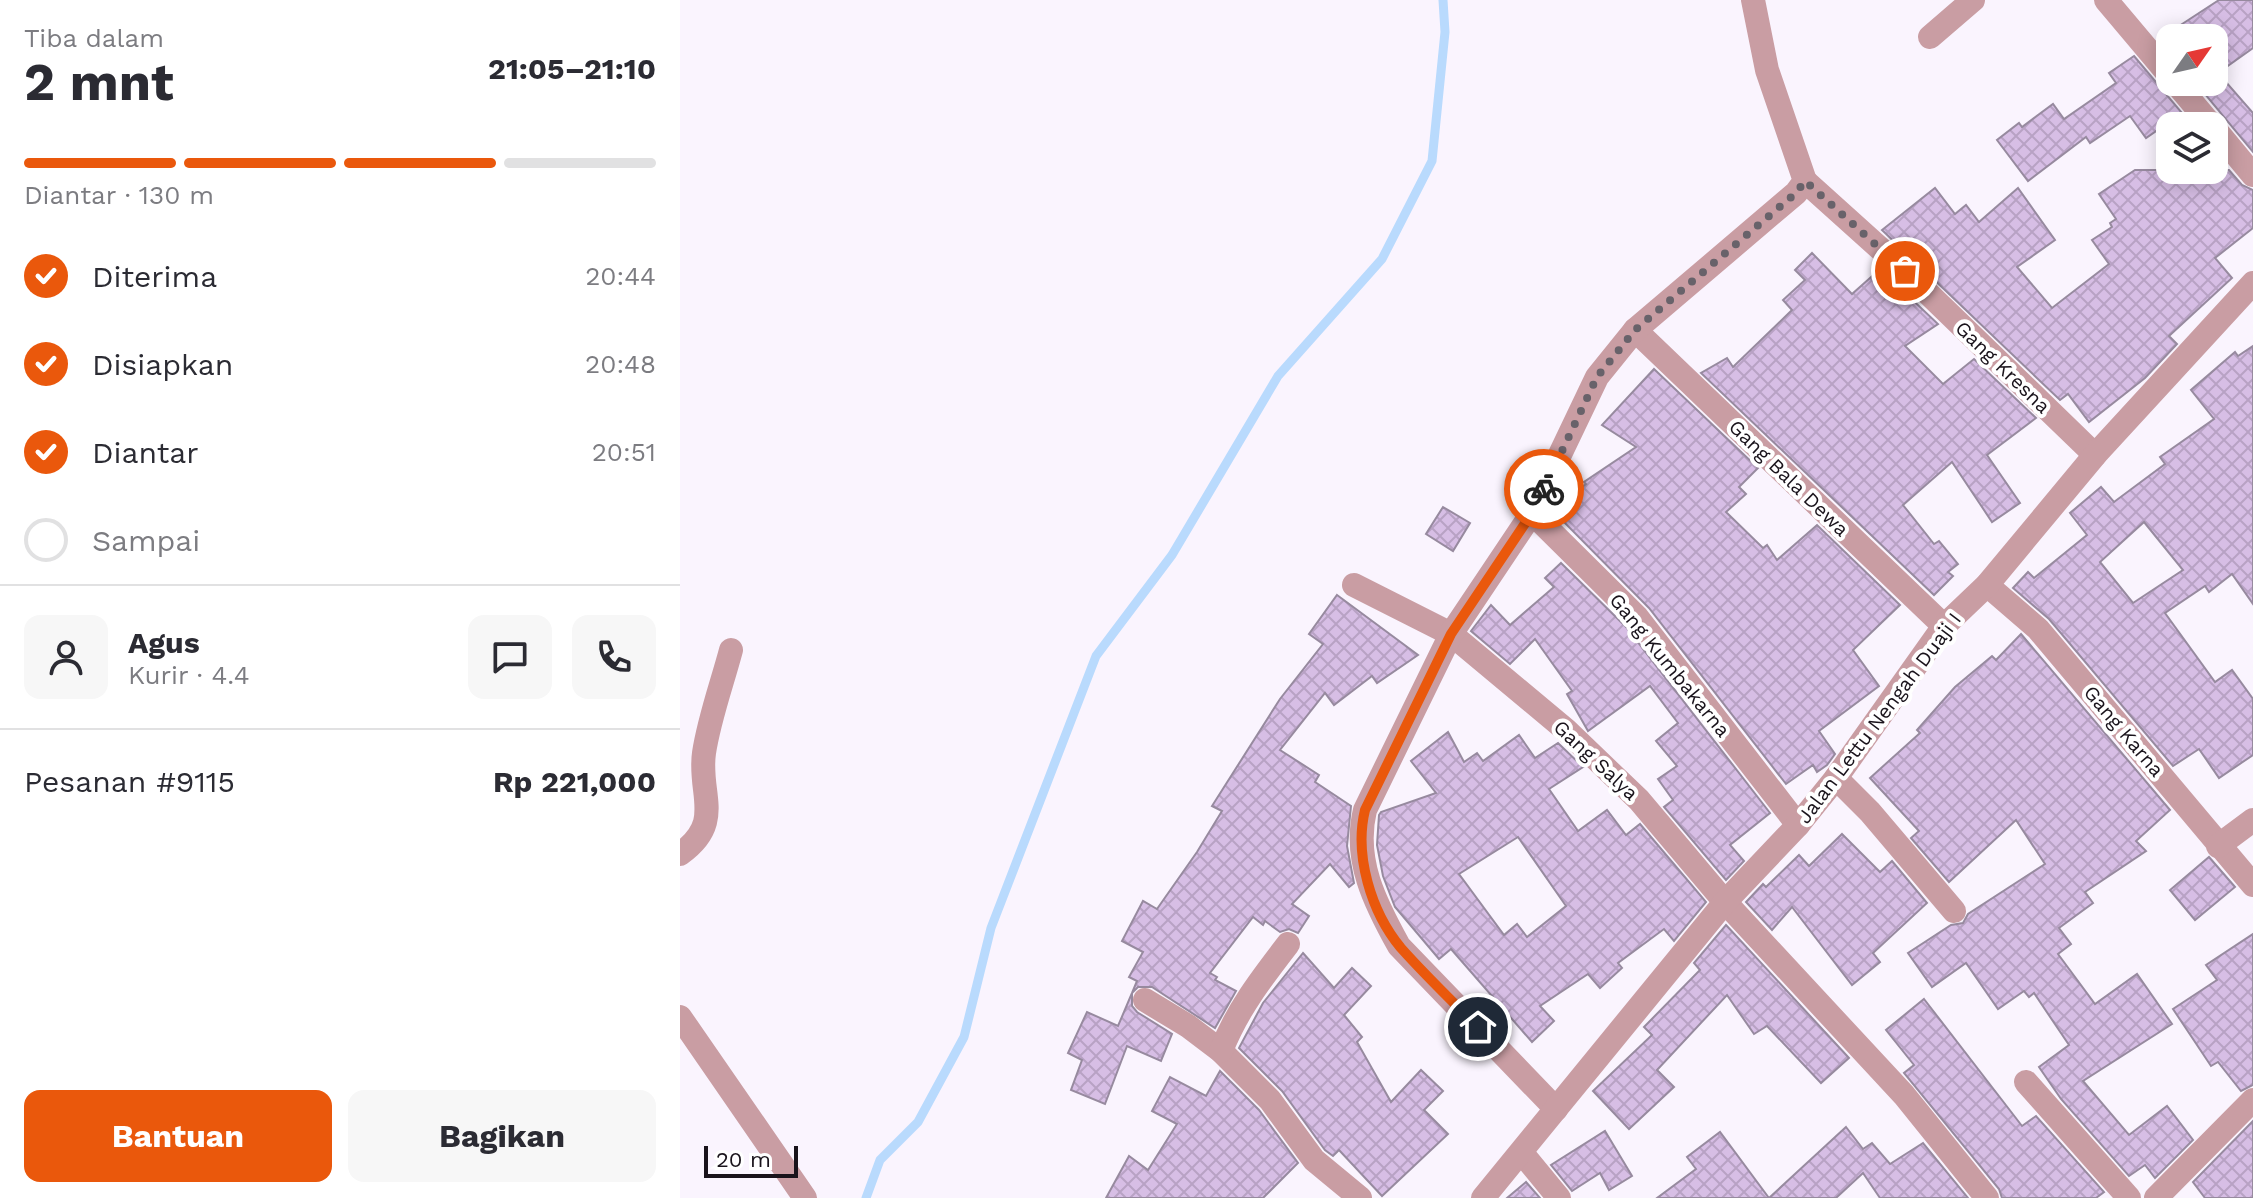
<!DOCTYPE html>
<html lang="id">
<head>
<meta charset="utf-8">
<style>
  :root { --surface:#fff; --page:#f7f7f7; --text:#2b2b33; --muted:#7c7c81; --line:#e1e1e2; --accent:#ea580c }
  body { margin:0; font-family:"Work Sans",sans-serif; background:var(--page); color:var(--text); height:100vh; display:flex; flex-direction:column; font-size:30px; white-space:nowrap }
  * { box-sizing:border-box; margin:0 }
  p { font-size:26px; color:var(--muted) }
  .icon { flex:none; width:44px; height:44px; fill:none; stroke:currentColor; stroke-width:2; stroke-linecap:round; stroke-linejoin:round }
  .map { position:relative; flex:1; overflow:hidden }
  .drawer { display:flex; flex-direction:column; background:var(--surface); width:680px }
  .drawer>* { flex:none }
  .needle { width:52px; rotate:56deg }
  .tools { position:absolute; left:1476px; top:24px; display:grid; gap:16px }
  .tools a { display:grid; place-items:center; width:72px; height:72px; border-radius:16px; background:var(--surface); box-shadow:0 4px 20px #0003; font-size:40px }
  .scale { position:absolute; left:24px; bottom:20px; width:94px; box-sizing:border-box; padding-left:8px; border:4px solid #19131b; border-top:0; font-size:22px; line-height:28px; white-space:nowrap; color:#19131b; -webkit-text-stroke:6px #fff; paint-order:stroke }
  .pin { position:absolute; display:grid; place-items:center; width:68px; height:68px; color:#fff; margin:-34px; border:4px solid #fff; border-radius:50%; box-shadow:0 2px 8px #0007 }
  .courier { position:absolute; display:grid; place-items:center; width:80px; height:80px; margin:-40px; border:6px solid #ea580c; border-radius:50%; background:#fff; color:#222; box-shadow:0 2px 10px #0007 }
  .summary em { font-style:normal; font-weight:700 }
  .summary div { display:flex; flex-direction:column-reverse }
  .summary { display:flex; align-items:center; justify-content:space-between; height:136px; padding:0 24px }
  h1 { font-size:52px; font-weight:700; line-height:60px }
  .bar { display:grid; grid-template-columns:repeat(4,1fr); gap:12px 8px; align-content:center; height:96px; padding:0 24px }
  .bar i { height:10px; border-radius:6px; background:var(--line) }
  .bar .active { background:var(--accent) }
  .bar p { grid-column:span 4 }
  .line { display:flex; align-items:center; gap:20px; padding:0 24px; border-top:2px solid var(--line) }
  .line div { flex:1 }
  .round { display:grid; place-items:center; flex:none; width:84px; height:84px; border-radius:16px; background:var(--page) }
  ol { padding:0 24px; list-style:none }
  li { display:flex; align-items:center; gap:24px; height:88px }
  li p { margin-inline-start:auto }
  li .icon { padding:8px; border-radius:50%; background:var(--accent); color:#fff; stroke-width:4 }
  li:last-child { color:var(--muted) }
  li i { width:44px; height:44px; border:4px solid var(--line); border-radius:50% }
  .cta { display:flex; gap:16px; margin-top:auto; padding:16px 24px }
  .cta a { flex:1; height:92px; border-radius:16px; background:var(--accent); color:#fff; font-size:32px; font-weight:700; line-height:92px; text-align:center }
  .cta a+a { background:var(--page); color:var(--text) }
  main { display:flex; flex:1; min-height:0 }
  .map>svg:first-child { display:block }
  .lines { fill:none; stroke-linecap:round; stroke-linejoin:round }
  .stream { stroke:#b9dafd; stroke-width:9 }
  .building { fill:url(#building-cross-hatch); stroke:#978a9f; stroke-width:2; fill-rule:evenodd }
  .minor { stroke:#c99da3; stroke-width:24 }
  .done { stroke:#68626a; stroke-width:8; stroke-dasharray:0 14.4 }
  .route { stroke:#ea580c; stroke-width:10 }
  .labels { text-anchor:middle; stroke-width:8; stroke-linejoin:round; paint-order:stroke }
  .street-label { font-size:20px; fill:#19131b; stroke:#fff }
</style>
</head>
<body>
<main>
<section class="drawer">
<div class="summary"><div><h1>2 mnt</h1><p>Tiba dalam</p></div><em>21:05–21:10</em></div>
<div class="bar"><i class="active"></i><i class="active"></i><i class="active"></i><i></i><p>Diantar · 130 m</p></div>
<ol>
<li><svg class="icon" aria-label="check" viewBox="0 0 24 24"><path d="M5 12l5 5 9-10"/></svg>Diterima<p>20:44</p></li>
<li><svg class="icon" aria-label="check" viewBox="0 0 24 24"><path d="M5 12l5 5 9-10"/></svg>Disiapkan<p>20:48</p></li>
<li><svg class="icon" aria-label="check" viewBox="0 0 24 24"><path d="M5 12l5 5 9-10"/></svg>Diantar<p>20:51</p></li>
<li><i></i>Sampai</li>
</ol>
<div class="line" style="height:144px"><a class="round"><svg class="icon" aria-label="person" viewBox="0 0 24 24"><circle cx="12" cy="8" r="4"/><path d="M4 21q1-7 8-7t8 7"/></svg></a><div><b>Agus</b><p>Kurir · 4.4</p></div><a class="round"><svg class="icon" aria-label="chat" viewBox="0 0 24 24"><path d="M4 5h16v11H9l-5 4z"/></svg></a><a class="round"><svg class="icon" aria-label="phone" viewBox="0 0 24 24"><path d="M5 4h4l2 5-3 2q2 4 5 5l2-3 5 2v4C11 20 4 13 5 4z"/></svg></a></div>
<div class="line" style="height:104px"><div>Pesanan #9115</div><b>Rp 221,000</b></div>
<div class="cta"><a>Bantuan</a><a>Bagikan</a></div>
</section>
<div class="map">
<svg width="1573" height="1198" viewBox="0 0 1573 1198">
  <defs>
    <pattern id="building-cross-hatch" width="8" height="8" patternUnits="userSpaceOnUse" patternTransform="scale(2)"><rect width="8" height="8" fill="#d7bee5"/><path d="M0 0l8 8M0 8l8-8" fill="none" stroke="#b8a2c4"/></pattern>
  </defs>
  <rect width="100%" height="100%" fill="#faf4fe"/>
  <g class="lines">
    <!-- stream -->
    <path class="stream" d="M 186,1198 L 200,1160 L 238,1122 L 284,1037 L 311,928 L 416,656 L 492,555 L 598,376 L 702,259 L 752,161 L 765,32 L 763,0"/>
  </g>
  <!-- building -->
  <g class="building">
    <path d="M 1539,0 L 1573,0 L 1573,48 L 1538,73 L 1573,113 L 1573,152 L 1515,82 L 1534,82 L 1534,38 L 1490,38 L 1490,53 L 1482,43 L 1498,32 L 1496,28 Z"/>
    <path d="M 1454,56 L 1502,113 L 1466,138 L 1450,116 L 1410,143 L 1406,137 L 1348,181 L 1317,140 L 1339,123 L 1342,127 L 1373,104 L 1384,119 L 1436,83 L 1429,73 Z"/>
    <path d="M 1455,170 L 1518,170 L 1526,180 L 1539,170 L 1549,170 L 1562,185 L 1573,190 L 1573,228 L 1535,258 L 1552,278 L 1489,336 L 1497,344 L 1465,378 L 1409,422 L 1388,394 L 1380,400 L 1202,230 L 1255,188 L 1275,214 L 1286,205 L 1299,222 L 1338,188 L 1375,240 L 1337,267 L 1372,308 L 1429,264 L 1412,240 L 1432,227 L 1430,223 L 1436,219 L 1419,194 Z"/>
    <path d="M 1132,253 L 1172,294 L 1200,269 L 1258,324 L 1225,346 L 1263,384 L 1294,359 L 1356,418 L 1307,455 L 1340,503 L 1312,522 L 1272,462 L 1223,505 L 1254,544 L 1259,541 L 1278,564 L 1268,572 L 1273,576 L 1254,595 L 1021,373 L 1047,358 L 1053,367 L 1112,310 L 1103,300 L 1125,280 L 1115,270 Z"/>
    <path d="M 1573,346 L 1573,604 L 1552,574 L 1529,592 L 1525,586 L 1485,613 L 1535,682 L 1552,670 L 1573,699 L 1573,755 L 1539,778 L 1519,749 L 1493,766 L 1369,619 L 1333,588 L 1348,572 L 1354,578 L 1407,535 L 1390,513 L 1421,487 L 1434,502 L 1485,464 L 1480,457 L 1534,419 L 1511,390 L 1555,352 L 1558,356 ZM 1464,522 L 1503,570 L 1453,603 L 1420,562 Z"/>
    <path d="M 974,369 L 1078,468 L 1059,487 L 1066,494 L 1046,512 L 1083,548 L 1087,545 L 1097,560 L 1137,525 L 1220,605 L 1173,650 L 1199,686 L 1139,731 L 1155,754 L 1147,765 L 1137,772 L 1133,765 L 1106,784 L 969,608 L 871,509 L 906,484 L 904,482 L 956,447 L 922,425 Z"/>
    <path d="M 763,507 L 790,523 L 773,551 L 746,534 Z"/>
    <path d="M 881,563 L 946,627 L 1090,813 L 1050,845 L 1064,861 L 1046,880 L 984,807 L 993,800 L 978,779 L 997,766 L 976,741 L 998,723 L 970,686 L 908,731 L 887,694 L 892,691 L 855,639 L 830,664 L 791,631 L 811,605 L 830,625 L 874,587 L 865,578 Z"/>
    <path d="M 657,595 L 738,655 L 697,683 L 692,676 L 654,705 L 645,693 L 600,750 L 639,775 L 635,782 L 671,806 L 667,846 L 674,883 L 669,887 L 650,864 L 612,904 L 629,916 L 618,933 L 609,929 L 600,932 L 585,921 L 583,925 L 573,917 L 530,973 L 537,977 L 535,980 L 556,991 L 535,1028 L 472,987 L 458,987 L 452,993 L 457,981 L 449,977 L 463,952 L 442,941 L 463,901 L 477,909 L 517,852 L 542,811 L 532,806 L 600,699 L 643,644 L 629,634 Z"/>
    <path d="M 1341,634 L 1490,810 L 1456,841 L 1466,851 L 1405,892 L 1413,903 L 1379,928 L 1391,944 L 1378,954 L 1415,1004 L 1457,974 L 1492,1024 L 1403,1081 L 1449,1135 L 1487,1106 L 1513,1140 L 1475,1178 L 1465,1165 L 1449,1176 L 1381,1099 L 1359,1067 L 1389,1045 L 1354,993 L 1349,997 L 1344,991 L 1318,1009 L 1286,963 L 1252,987 L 1228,953 L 1271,925 L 1283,923 L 1288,914 L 1365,864 L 1336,820 L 1269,882 L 1231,838 L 1239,831 L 1190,778 L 1240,733 L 1237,730 L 1275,687 L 1312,656 L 1316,660 Z"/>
    <path d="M 768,732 L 784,762 L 797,753 L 803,761 L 839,735 L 855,758 L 878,743 L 903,767 L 869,789 L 898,831 L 927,810 L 946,835 L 960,824 L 1026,902 L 994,941 L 984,929 L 938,963 L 942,968 L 920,988 L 908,974 L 860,1006 L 874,1021 L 852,1042 L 771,949 L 759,959 L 715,907 L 703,876 L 697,845 L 699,815 L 701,812 L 756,793 L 731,761 ZM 838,837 L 886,906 L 847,937 L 837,924 L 824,935 L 779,874 Z"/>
    <path d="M 1162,834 L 1200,872 L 1212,861 L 1247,903 L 1193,953 L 1200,962 L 1172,985 L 1112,907 L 1092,930 L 1066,902 L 1083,884 L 1086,887 L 1119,855 L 1129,866 Z"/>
    <path d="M 1529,857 L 1555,887 L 1515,920 L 1490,890 Z"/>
    <path d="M 1046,925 L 1169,1058 L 1141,1083 L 1087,1026 L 1074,1034 L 1047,995 L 977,1070 L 994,1087 L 949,1129 L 913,1091 L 972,1035 L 964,1027 L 1020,970 L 1014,963 Z"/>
    <path d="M 1573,934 L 1573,1085 L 1561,1091 L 1538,1062 L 1531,1066 L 1493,1009 L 1537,980 L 1526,965 Z"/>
    <path d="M 623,953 L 654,988 L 672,968 L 691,986 L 664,1015 L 682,1037 L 677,1042 L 711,1102 L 741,1070 L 763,1091 L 744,1110 L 768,1134 L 702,1196 L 659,1150 L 653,1156 L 645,1150 L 602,1091 L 559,1048 L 583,1003 Z"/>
    <path d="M 452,993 L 452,1006 L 457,1012 L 492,1034 L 481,1061 L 447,1046 L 425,1104 L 391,1090 L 402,1060 L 388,1053 L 407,1012 L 438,1026 Z"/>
    <path d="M 1244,999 L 1342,1126 L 1356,1116 L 1424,1192 L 1416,1198 L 1322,1198 L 1319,1189 L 1224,1073 L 1234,1065 L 1206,1030 Z"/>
    <path d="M 540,1071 L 579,1110 L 618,1163 L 583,1198 L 426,1198 L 449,1156 L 468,1170 L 497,1124 L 472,1111 L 490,1077 L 526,1096 Z"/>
    <path d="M 1573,1121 L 1573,1198 L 1525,1198 L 1513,1182 Z"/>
    <path d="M 1166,1127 L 1183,1149 L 1192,1143 L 1210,1164 L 1243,1143 L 1288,1198 L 1200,1198 L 1183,1173 L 1156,1198 L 977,1198 L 1016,1169 L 1007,1157 L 1040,1132 L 1089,1198 Z"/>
    <path d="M 925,1131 L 952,1176 L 929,1190 L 920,1173 L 892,1191 L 871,1165 Z"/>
    <path d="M 846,1182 L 860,1198 L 827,1198 Z"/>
  </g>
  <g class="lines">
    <!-- minor -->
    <g class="minor">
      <path d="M 1426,0 L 1490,76"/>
      <path d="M 1250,37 L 1293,0"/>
      <path d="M 1495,82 L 1532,126"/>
      <path d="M 1534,128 L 1573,175"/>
      <path d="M 1125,181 L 1225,271 L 1415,455"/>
      <path d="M 955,330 L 1264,626"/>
      <path d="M 852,513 L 957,617 L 1118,825"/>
      <path d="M 674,585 L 771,634 L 886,730 L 959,800 L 1045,902 L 1224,1095 L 1307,1198"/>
      <path d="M 1307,585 L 1358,629 L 1573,885"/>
      <path d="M 1156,778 L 1190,812 L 1274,911"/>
      <path d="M 1538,846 L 1573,820"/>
      <path d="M 0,854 C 45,822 18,794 24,753 C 29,719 42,684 51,650"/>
      <path d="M 465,1000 L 508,1026 L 541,1051 L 590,1100 L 634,1160 L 680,1198"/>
      <path d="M 0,1017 L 125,1198"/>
      <path d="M 541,1051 C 557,1010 581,979 608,944"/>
      <path d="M 1346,1082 L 1449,1198"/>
      <path d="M 876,1109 L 719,946 C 695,903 673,860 685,810 L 771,634 L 852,513 L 917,377 L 955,330 L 1116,193 L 1125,181 L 1087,70 L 1073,0"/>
      <path d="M 842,1153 L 879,1198"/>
      <path d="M 803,1198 L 1045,902 L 1118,825 L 1156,778 L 1264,626 L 1307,585 L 1415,455 L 1573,283"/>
      <path d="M 1476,1198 L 1573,1100"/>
    </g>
  </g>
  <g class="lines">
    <!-- done -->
    <path class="done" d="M 864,489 L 917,377 L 955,330 L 1116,193 L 1125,181 L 1225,271"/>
    <!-- route -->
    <path class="route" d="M 798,1027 C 772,1001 745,975 721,948 C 691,912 674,855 685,810 L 771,634 L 852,513 L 864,489"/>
  </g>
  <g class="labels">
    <!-- street labels -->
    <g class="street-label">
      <text transform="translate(1323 367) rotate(44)" y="7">Gang Kresna</text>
      <text transform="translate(1109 478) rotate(44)" y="7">Gang Bala Dewa</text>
      <text transform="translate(990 665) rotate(51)" y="7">Gang Kumbakarna</text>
      <text transform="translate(1199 718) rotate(-53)" y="7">Jalan Lettu Nengah Duaji I</text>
      <text transform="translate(1444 731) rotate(50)" y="7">Gang Karna</text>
      <text transform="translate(916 760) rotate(43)" y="7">Gang Salya</text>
    </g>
  </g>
</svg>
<div class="tools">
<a><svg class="needle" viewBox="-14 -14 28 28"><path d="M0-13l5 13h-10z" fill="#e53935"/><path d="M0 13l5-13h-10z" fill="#7c7c81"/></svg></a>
<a><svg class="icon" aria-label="layers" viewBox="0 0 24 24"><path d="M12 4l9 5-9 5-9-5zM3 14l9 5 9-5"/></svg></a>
</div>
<div class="scale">20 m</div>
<div class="pin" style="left:1225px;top:271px;background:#ea580c"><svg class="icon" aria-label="bag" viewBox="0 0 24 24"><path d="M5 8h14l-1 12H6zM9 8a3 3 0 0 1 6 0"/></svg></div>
<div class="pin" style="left:798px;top:1027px;background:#1f2937"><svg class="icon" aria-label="home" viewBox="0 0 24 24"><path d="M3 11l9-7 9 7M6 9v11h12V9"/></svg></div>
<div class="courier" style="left:864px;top:489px"><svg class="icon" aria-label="bike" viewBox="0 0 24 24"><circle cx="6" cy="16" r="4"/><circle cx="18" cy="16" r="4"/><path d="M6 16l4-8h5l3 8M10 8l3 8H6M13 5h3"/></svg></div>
</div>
</main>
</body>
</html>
